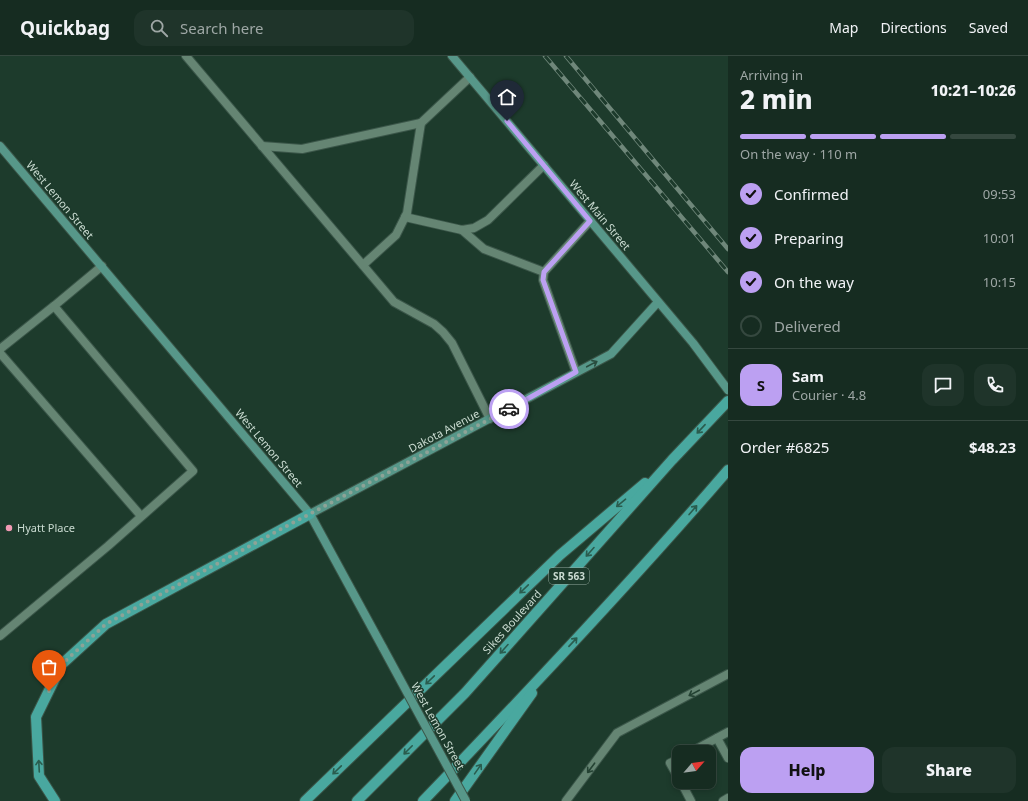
<!DOCTYPE html>
<html lang="en">
<head>
<meta charset="utf-8">
<style>
  :root { --surface:#162c21; --page:#1f342a; --text:#f1f3f6; --muted:#9ea7a5; --line:#35483f; --accent:#bca0f2 }
  body { margin:0; font-family:"Noto Sans",sans-serif; background:var(--page); color:var(--text); height:100vh; display:flex; flex-direction:column; font-size:15px; white-space:nowrap }
  * { box-sizing:border-box; margin:0 }
  p { font-size:13px; color:var(--muted) }
  .icon { flex:none; width:22px; height:22px; fill:none; stroke:currentColor; stroke-width:2; stroke-linecap:round; stroke-linejoin:round }
  .map { position:relative; flex:1; overflow:hidden }
  .drawer { display:flex; flex-direction:column; background:var(--surface); width:300px }
  .drawer>* { flex:none }
  .needle { width:26px; rotate:62deg }
  .fabs { position:absolute; left:672px; top:689px; display:grid; gap:8px }
  .fabs a { display:grid; place-items:center; width:44px; height:44px; border-radius:8px; background:var(--surface); box-shadow:0 2px 6px #0003,0 0 0 1px var(--line); font-size:20px }
  .pin { position:absolute; display:grid; place-items:center; width:34px; height:34px; color:#fff; margin:-41px -17px; border-radius:50% 50% 50% 0; rotate:-45deg; box-shadow:0 0 4px #0007 }
  .pin .icon { rotate:45deg }
  .courier { position:absolute; display:grid; place-items:center; width:40px; height:40px; margin:-20px; border:3px solid #bca0f2; border-radius:50%; background:#fff; color:#222; box-shadow:0 1px 5px #0007 }
  .summary em { font-style:normal; font-weight:800 }
  .summary div { display:flex; flex-direction:column-reverse }
  .summary { display:flex; align-items:center; justify-content:space-between; height:68px; padding:0 12px }
  h1 { font-size:26px; font-weight:800; line-height:30px }
  .bar { display:grid; grid-template-columns:repeat(4,1fr); gap:6px 4px; align-content:center; height:48px; padding:0 12px }
  .bar i { height:5px; border-radius:3px; background:var(--line) }
  .bar .active { background:var(--accent) }
  .bar p { grid-column:span 4 }
  .line { display:flex; align-items:center; gap:10px; padding:0 12px; border-top:1px solid var(--line) }
  .line div { flex:1 }
  .round { display:grid; place-items:center; flex:none; width:42px; height:42px; border-radius:12px; background:var(--page) }
  ol { padding:0 12px; list-style:none }
  li { display:flex; align-items:center; gap:12px; height:44px }
  li p { margin-inline-start:auto }
  li .icon { padding:4px; border-radius:50%; background:var(--accent); color:#111; stroke-width:4 }
  li:last-child { color:var(--muted) }
  li i { width:22px; height:22px; border:2px solid var(--line); border-radius:50% }
  .primary-button { display:flex; gap:8px; margin-top:auto; padding:8px 12px }
  .primary-button a { flex:1; height:46px; border-radius:12px; background:var(--accent); color:#111; font-size:16px; font-weight:800; line-height:46px; text-align:center }
  .primary-button a+a { background:var(--page); color:var(--text) }
  header { display:flex; align-items:center; gap:24px; box-sizing:border-box; height:56px; padding:0 20px; background:var(--surface); border-bottom:1px solid var(--line) }
  header strong { font-size:19px }
  nav { display:flex; gap:22px; margin-inline-start:auto; font-size:14px }
  .search { width:280px; height:36px; background:var(--page); display:flex; align-items:center; gap:10px; box-sizing:border-box; padding:0 14px; border-radius:12px; color:var(--muted); font-size:15px }
  main { display:flex; flex:1; min-height:0 }
  .map>svg:first-child { display:block }
  .lines { fill:none; stroke-linecap:round; stroke-linejoin:round }
  .service-casing { stroke:#3b5649; stroke-width:10 }
  .minor-casing { stroke:#3b5649; stroke-width:10 }
  .secondary-casing { stroke:#3b5649; stroke-width:10 }
  .primary-casing { stroke:#3b5649; stroke-width:12 }
  .service { stroke:#658573; stroke-width:8 }
  .minor { stroke:#658573; stroke-width:8 }
  .secondary { stroke:#579789; stroke-width:8 }
  .primary { stroke:#49a89f; stroke-width:10 }
  .rail-casing { stroke:#6f877a; stroke-width:4.5 }
  .rail { stroke:#1d3b2c; stroke-width:3; stroke-dasharray:9; stroke-linecap:butt }
  .secondary-bridge-casing { stroke:#3b5649; stroke-width:10; stroke-linecap:butt }
  .secondary-bridge { stroke:#579789; stroke-width:8 }
  .oneway { stroke:#294d3f }
  .oneway2 { stroke:#2a5c4e }
  .oneway3 { stroke:#244233 }
  .done { stroke:#8da397; stroke-width:4; stroke-dasharray:0 7.2 }
  .route { stroke:#bca0f2; stroke-width:5 }
  .poi-dot { fill:#f19ab4; stroke:#1d3b2c; stroke-width:1.5 }
  .labels { text-anchor:middle; stroke-width:3; stroke-linejoin:round; paint-order:stroke }
  .shield { fill:#1d3b2c; stroke:#96aba0; stroke-width:1 }
  .shield-label { font-size:10px; font-weight:bold; fill:#cadbd1 }
  .street-label { font-size:11px; fill:#cadbd1; stroke:#1d3b2c }
  .poi-label { font-size:11px; fill:#cadbd1; stroke:#1d3b2c; text-anchor:start }
</style>
</head>
<body>
<header>
<strong>Quickbag</strong>
<div class="search"><svg class="icon" aria-label="search" viewBox="0 0 24 24"><circle cx="10" cy="10" r="6"/><path d="M15 15l6 6"/></svg>Search here</div>
<nav><a>Map</a><a>Directions</a><a>Saved</a></nav>
</header>
<main>
<div class="map">
<svg width="728" height="745" viewBox="0 0 728 745">
  <rect width="100%" height="100%" fill="#1d3b2c"/>
  <g class="lines">
    <defs>
      <g id="service">
        <path d="M 186,0 L 394,246 L 434,268 L 443,276 L 452,287 L 490,363"/>
        <path d="M 262,90 L 302,93 L 421,67 L 470,21"/>
        <path d="M 405,161 L 462,174 L 474,172 L 488,164 L 544,109"/>
        <path d="M 462,174 L 484,193 L 544,216"/>
        <path d="M 363,209 L 396,179 L 407,157 L 421,67"/>
        <path d="M 0,293 L 54,250 L 102,210"/>
        <path d="M 0,297 L 141,460"/>
        <path d="M 576,316 L 543,224 L 544,216 L 590,165"/>
        <path d="M 0,580 L 108,490 L 193,415 L 54,250"/>
        <path d="M 717,682 L 728,702"/>
        <path d="M 691,696 L 728,676"/>
        <path d="M 679,703 L 670,707 L 679,723"/>
        <path d="M 681,726 L 691,745"/>
        <path d="M 723,745 L 728,742"/>
      </g>
      <path id="minor" d="M 566,745 L 617,677 L 728,618"/>
      <g id="secondary">
        <path d="M 452,0 L 693,287 L 728,334"/>
        <path d="M 0,90 L 310,458 L 383,592"/>
        <path d="M 310,458 L 611,298 L 658,246"/>
      </g>
      <g id="primary">
        <path d="M 55,745 L 39,720 L 36,661 L 62,608 L 106,568 L 310,458"/>
        <path d="M 305,745 L 560,499 L 645,427"/>
        <path d="M 357,745 L 465,637 L 672,404 L 728,345"/>
        <path d="M 423,745 C 527,637 630,528 728,414"/>
        <path d="M 455,745 L 532,637"/>
      </g>
    </defs>
    <!-- service casing -->
    <use href="#service" class="service-casing"/>
    <!-- minor casing -->
    <use href="#minor" class="minor-casing"/>
    <!-- secondary casing -->
    <use href="#secondary" class="secondary-casing"/>
    <!-- primary casing -->
    <use href="#primary" class="primary-casing"/>
    <!-- service -->
    <use href="#service" class="service"/>
    <!-- minor -->
    <use href="#minor" class="minor"/>
    <!-- secondary -->
    <use href="#secondary" class="secondary"/>
    <!-- primary -->
    <use href="#primary" class="primary"/>
    <defs>
      <g id="rail">
        <path d="M 545,0 L 728,216"/>
        <path d="M 566,0 L 728,193"/>
      </g>
    </defs>
    <!-- rail casing -->
    <use href="#rail" class="rail-casing"/>
    <!-- rail -->
    <use href="#rail" class="rail"/>
    <defs>
      <path id="secondary-bridge" d="M 383,592 L 466,745"/>
    </defs>
    <!-- secondary-bridge casing -->
    <use href="#secondary-bridge" class="secondary-bridge-casing"/>
    <!-- secondary-bridge -->
    <use href="#secondary-bridge" class="secondary-bridge"/>
  </g>
  <!-- one-way arrows -->
  <defs><path id="oneway-shaft" d="M-6 0H5M1.5-3L5.5 0L1.5 3" fill="none" stroke-width="1.6" stroke-linecap="round" stroke-linejoin="round"/></defs>
  <use class="oneway" href="#oneway-shaft" transform="translate(592 308) rotate(-28)"/>
  <g class="oneway2">
    <use href="#oneway-shaft" transform="translate(701 373) rotate(133)"/>
    <use href="#oneway-shaft" transform="translate(621 447) rotate(140)"/>
    <use href="#oneway-shaft" transform="translate(693 454) rotate(-49)"/>
    <use href="#oneway-shaft" transform="translate(590 496) rotate(132)"/>
    <use href="#oneway-shaft" transform="translate(524 533) rotate(136)"/>
    <use href="#oneway-shaft" transform="translate(573 586) rotate(-47)"/>
    <use href="#oneway-shaft" transform="translate(504 593) rotate(132)"/>
    <use href="#oneway-shaft" transform="translate(430 624) rotate(136)"/>
    <use href="#oneway-shaft" transform="translate(408 694) rotate(135)"/>
    <use href="#oneway-shaft" transform="translate(39 710) rotate(-93)"/>
    <use href="#oneway-shaft" transform="translate(478 713) rotate(-55)"/>
    <use href="#oneway-shaft" transform="translate(337 714) rotate(136)"/>
  </g>
  <g class="oneway3">
    <use href="#oneway-shaft" transform="translate(694 637) rotate(152)"/>
    <use href="#oneway-shaft" transform="translate(591 712) rotate(127)"/>
  </g>
  <g class="lines">
    <!-- done -->
    <path class="done" d="M 49,635 L 62,608 L 106,568 L 283,472 L 509,353"/>
    <!-- route -->
    <path class="route" d="M 507,65 L 590,165 L 544,216 L 543,224 L 576,316 L 509,353"/>
  </g>
  <!-- markers -->
  <circle class="poi-dot" cx="9" cy="472" r="4"/>
  <g class="labels">
    <!-- shield labels -->
    <rect class="shield" x="549" y="512" width="40" height="16" rx="3"/>
    <g class="shield-label">
      <text x="569" y="524">SR 563</text>
    </g>
    <!-- street labels -->
    <g class="street-label">
      <text transform="translate(60 144) rotate(50)" y="4">West Lemon Street</text>
      <text transform="translate(600 159) rotate(50)" y="4">West Main Street</text>
      <text transform="translate(444 375) rotate(-28)" y="4">Dakota Avenue</text>
      <text transform="translate(269 392) rotate(50)" y="4">West Lemon Street</text>
      <text transform="translate(512 566) rotate(-48)" y="4">Sikes Boulevard</text>
      <text transform="translate(438 670) rotate(61)" y="4">West Lemon Street</text>
    </g>
    <!-- poi labels -->
    <g class="poi-label">
      <text x="17" y="476">Hyatt Place</text>
    </g>
  </g>
</svg>
<div class="fabs">
<a><svg class="needle" viewBox="-14 -14 28 28"><path d="M0-13l5 13h-10z" fill="#e53935"/><path d="M0 13l5-13h-10z" fill="#9ea7a5"/></svg></a>
</div>
<div class="pin" style="left:49px;top:635px;background:#ea580c"><svg class="icon" aria-label="bag" viewBox="0 0 24 24"><path d="M5 8h14l-1 12H6zM9 8a3 3 0 0 1 6 0"/></svg></div>
<div class="pin" style="left:507px;top:65px;background:#1f2937"><svg class="icon" aria-label="home" viewBox="0 0 24 24"><path d="M3 11l9-7 9 7M6 9v11h12V9"/></svg></div>
<div class="courier" style="left:509px;top:353px"><svg class="icon" aria-label="car" viewBox="0 0 24 24"><path d="M5 17H2v-5l4-1 3-4h7l3 4 3 1v5h-3M9 17h6M6 11h13"/><circle cx="7" cy="17" r="2"/><circle cx="17" cy="17" r="2"/></svg></div>
</div>
<section class="drawer">
<div class="summary"><div><h1>2 min</h1><p>Arriving in</p></div><em>10:21–10:26</em></div>
<div class="bar"><i class="active"></i><i class="active"></i><i class="active"></i><i></i><p>On the way · 110 m</p></div>
<ol>
<li><svg class="icon" aria-label="check" viewBox="0 0 24 24"><path d="M5 12l5 5 9-10"/></svg>Confirmed<p>09:53</p></li>
<li><svg class="icon" aria-label="check" viewBox="0 0 24 24"><path d="M5 12l5 5 9-10"/></svg>Preparing<p>10:01</p></li>
<li><svg class="icon" aria-label="check" viewBox="0 0 24 24"><path d="M5 12l5 5 9-10"/></svg>On the way<p>10:15</p></li>
<li><i></i>Delivered</li>
</ol>
<div class="line" style="height:72px"><b class="round" style="background:var(--accent);color:#111">S</b><div><b>Sam</b><p>Courier · 4.8</p></div><a class="round"><svg class="icon" aria-label="chat" viewBox="0 0 24 24"><path d="M4 5h16v11H9l-5 4z"/></svg></a><a class="round"><svg class="icon" aria-label="phone" viewBox="0 0 24 24"><path d="M5 4h4l2 5-3 2q2 4 5 5l2-3 5 2v4C11 20 4 13 5 4z"/></svg></a></div>
<div class="line" style="height:52px"><div>Order #6825</div><b>$48.23</b></div>
<div class="primary-button"><a>Help</a><a>Share</a></div>
</section>
</main>
</body>
</html>
